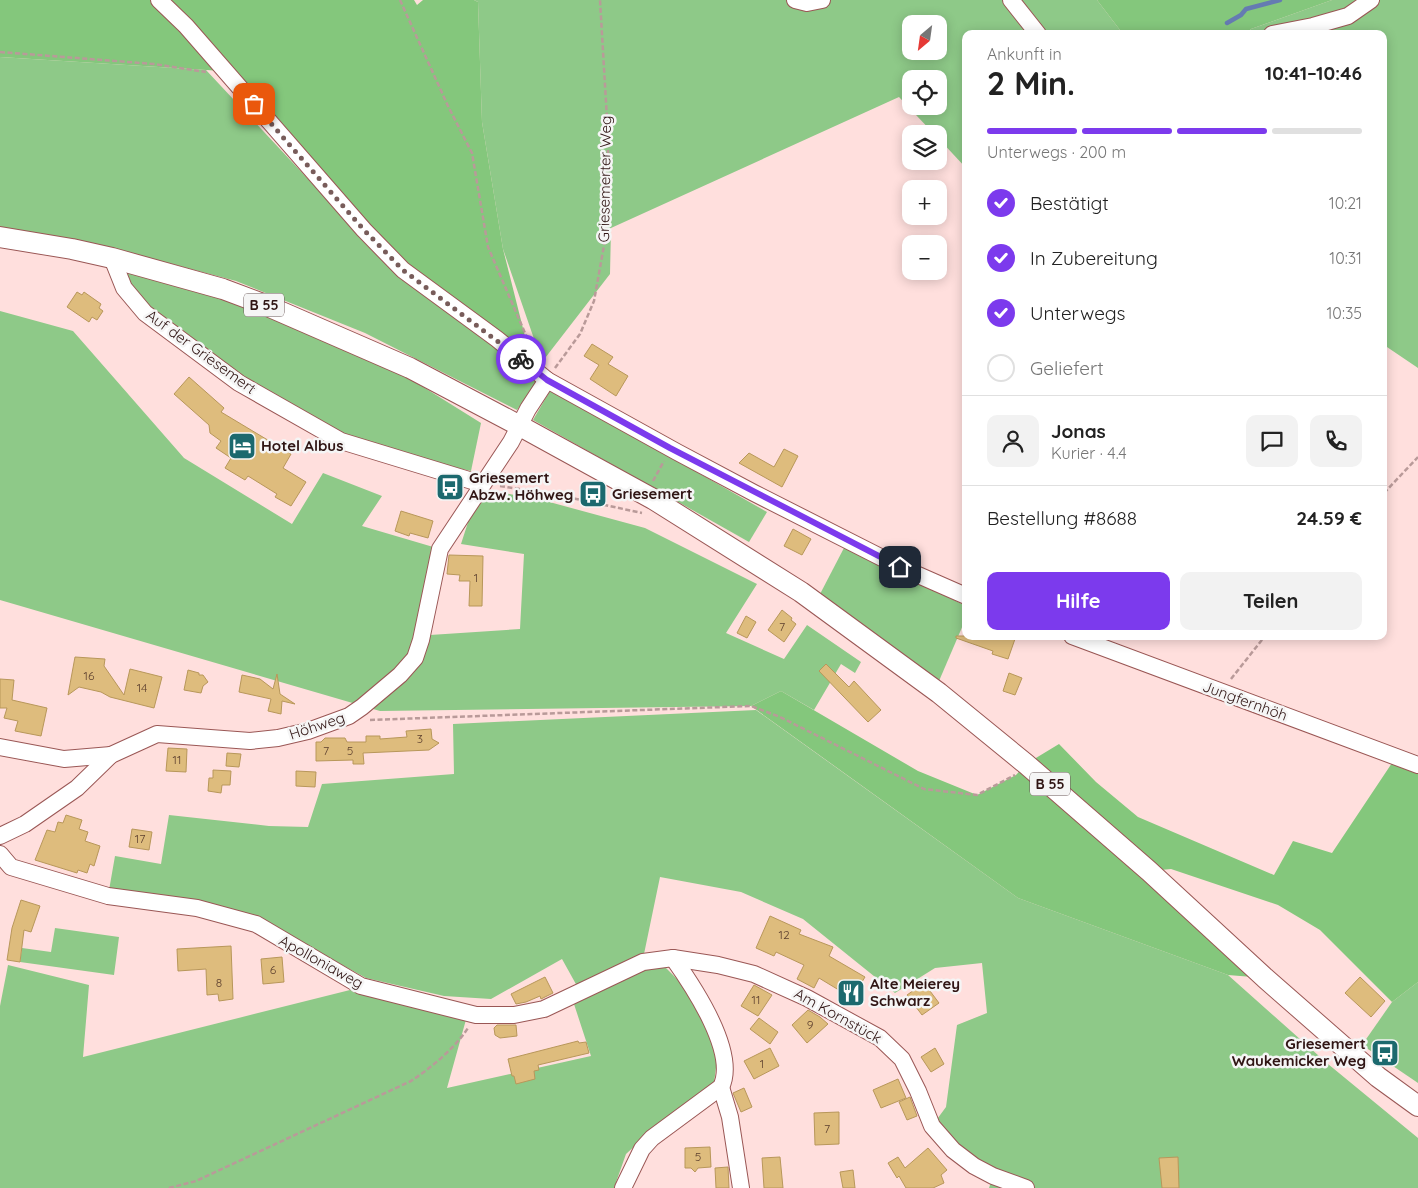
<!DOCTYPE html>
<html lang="de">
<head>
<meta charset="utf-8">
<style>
  :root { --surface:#fff; --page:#f2f2f2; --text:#222; --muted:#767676; --line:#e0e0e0; --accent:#7c3aed }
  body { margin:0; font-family:Quicksand,sans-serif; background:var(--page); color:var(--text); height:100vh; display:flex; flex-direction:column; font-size:19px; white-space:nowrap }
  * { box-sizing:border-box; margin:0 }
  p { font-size:16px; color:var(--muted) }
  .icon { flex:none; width:28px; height:28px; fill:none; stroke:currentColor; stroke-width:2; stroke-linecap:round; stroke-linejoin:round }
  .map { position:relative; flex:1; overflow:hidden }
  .panel { position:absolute; left:962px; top:30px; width:425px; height:610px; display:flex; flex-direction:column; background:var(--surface); border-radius:10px; box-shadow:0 2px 12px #0003 }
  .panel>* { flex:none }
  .needle { width:32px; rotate:209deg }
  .fabs { position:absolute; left:902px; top:15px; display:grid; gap:10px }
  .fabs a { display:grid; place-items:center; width:45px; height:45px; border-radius:10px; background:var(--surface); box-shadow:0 2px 12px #0003; font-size:25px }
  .pin { position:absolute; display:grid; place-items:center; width:42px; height:42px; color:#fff; margin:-21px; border-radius:10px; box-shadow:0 2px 8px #0006 }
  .courier { position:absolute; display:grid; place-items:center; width:50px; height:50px; margin:-25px; border:4px solid #7c3aed; border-radius:50%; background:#fff; color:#222; box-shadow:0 1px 6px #0007 }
  .overview em { font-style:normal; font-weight:700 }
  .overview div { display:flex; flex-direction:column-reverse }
  .overview { display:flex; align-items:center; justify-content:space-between; height:85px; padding:0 25px }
  h1 { font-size:32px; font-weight:700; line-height:38px }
  .bar { display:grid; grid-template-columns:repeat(4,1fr); gap:8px 5px; align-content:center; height:60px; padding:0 25px }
  .bar i { height:6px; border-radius:4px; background:var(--line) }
  .bar .on { background:var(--accent) }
  .bar p { grid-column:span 4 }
  .line { display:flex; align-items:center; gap:12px; padding:0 25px; border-top:1px solid var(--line) }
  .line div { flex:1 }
  .round { display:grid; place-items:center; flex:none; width:52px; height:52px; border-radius:10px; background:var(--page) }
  ol { padding:0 25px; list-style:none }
  li { display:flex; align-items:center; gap:15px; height:55px }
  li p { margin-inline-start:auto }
  li .icon { padding:5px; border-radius:50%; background:var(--accent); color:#fff; stroke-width:4 }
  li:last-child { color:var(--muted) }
  li i { width:28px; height:28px; border:2px solid var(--line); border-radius:50% }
  .button { display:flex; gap:10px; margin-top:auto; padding:10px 25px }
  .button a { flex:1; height:58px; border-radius:10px; background:var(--accent); color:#fff; font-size:20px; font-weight:700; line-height:58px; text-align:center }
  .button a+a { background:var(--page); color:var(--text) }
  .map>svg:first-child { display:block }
  .green { fill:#8ec988; fill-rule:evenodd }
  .forest { fill:#84c77c }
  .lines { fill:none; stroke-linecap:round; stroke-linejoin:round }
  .stream { stroke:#657bb2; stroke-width:4.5 }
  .building { fill:#debc7d; stroke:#b8975a }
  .minor-casing { stroke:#9a5755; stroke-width:18 }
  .major-casing { stroke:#9a5755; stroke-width:22 }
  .path { stroke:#b99a99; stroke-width:2.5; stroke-dasharray:5 2.5; stroke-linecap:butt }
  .minor { stroke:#fff; stroke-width:16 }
  .major { stroke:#fff; stroke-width:20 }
  .done { stroke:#785c5a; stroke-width:5; stroke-dasharray:0 9 }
  .route { stroke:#7c3aed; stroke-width:6 }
  .labels { text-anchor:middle; stroke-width:5; stroke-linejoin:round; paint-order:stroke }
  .number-label { font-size:12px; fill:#5c3f2e }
  .shield { fill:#f5f5f5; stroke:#6b5858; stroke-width:1 }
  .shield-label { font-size:14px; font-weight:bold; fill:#301514 }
  .street-label { font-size:15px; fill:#301514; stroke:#f5f5f5 }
  .poi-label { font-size:15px; font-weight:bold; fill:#301514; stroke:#f5f5f5; text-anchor:start }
</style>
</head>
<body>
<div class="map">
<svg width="1418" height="1188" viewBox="0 0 1418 1188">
  <rect width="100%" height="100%" fill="#ffdfdd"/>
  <!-- green -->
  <g class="green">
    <path d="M 474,0 L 1097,0 L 1123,34 L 966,34 L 966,168 L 939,139 L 939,134 L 934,134 L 899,97 L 611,228 L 610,274 L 542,362 L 503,249 L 482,122 L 478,2 ZM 911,24 L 939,24 L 939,51 L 911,51 ZM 911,79 L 939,79 L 939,106 L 911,106 Z"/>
    <path d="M 1332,0 L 1418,0 L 1418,368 L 1384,345 L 1384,34 L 1247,34 L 1251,29 Z"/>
    <path d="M 0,57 L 206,70 L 395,272 L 538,380 L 517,410 L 365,333 L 236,281 L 108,247 L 0,228 Z"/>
    <path d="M 112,258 L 356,345 L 481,423 L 471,471 L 341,441 L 145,313 Z"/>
    <path d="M 0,311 L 73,331 L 184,458 L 292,524 L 323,473 L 382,496 L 362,526 L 440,549 L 430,635 L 520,629 L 524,554 L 461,544 L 471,513 L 493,491 L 542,500 L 645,528 L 757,584 L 726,633 L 784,659 L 807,625 L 861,662 L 855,673 L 841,664 L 814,710 L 781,691 L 751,706 L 380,711 L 0,600 Z"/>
    <path d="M 551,389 L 767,512 L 749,542 L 533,420 Z"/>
    <path d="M 845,546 L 966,606 L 966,618 L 939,681 L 819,596 Z"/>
    <path d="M 756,710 L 1018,898 L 1228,975 L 1328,1064 L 1418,1138 L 1418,1188 L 989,1188 L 993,1176 L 932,1126 L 946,1107 L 957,1025 L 987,1013 L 982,963 L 935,968 L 895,993 L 803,919 L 741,892 L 660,877 L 644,954 L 577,986 L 562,959 L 491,999 L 444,996 L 366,978 L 262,921 L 108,896 L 115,856 L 161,864 L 169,815 L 269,826 L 308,827 L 322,784 L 454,774 L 453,724 Z"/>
    <path d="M 55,928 L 119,937 L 114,975 L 20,962 L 22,948 L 51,952 Z"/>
    <path d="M 8,965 L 89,985 L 83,1057 L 358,988 L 467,1016 L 447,1088 L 591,1056 L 573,1001 L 644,966 L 666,968 L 697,999 L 717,1060 L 714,1083 L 661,1122 L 626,1154 L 614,1188 L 0,1188 L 0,1006 Z"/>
    <path d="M 1418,982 L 1418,1083 L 1362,1045 L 1392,1002 Z"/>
  </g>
  <!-- forest -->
  <g class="forest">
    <path d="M 0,0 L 414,0 L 417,5 L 423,0 L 474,0 L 478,2 L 482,122 L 503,249 L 534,372 L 404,269 L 222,71 L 0,57 Z"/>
    <path d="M 1097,0 L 1332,0 L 1251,29 L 1247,34 L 1123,34 Z"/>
    <path d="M 781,691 L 918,771 L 977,795 L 1016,775 L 1026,764 L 1059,744 L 1096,782 L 1138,817 L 1274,875 L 1293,841 L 1332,853 L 1400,751 L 1418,757 L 1418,982 L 1392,1002 L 1320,930 L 1278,905 L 1171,869 L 1150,871 L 1265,978 L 1228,975 L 1018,898 L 751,706 Z"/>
  </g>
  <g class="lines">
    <!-- stream -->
    <path class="stream" d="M 1227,23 L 1241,15 L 1246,9 L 1280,0"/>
  </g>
  <!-- building -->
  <g class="building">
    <path d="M 77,292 L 82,295 L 84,292 L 101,304 L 99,308 L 103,311 L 97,320 L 92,317 L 89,322 L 67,307 Z"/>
    <path d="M 592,344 L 613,357 L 608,364 L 628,376 L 616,396 L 590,379 L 599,365 L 584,356 Z"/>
    <path d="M 189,377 L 224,408 L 221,412 L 291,454 L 283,468 L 306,482 L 291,506 L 275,497 L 277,494 L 248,476 L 245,480 L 225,468 L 231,458 L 216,448 L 221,441 L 210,433 L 209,425 L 174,394 Z"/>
    <path d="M 784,449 L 798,456 L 782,487 L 739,463 L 749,453 L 774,467 Z"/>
    <path d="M 401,511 L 433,521 L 428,538 L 410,533 L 409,536 L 395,531 Z"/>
    <path d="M 793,529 L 811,539 L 802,555 L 784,546 Z"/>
    <path d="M 449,555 L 483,556 L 482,606 L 469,606 L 470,581 L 459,581 L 460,575 L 447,574 Z"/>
    <path d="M 782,610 L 792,618 L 791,620 L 796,624 L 784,642 L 768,630 Z"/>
    <path d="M 746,616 L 756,622 L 747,638 L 737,633 Z"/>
    <path d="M 956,636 L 1016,636 L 1008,659 L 992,654 L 993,651 L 956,638 Z"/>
    <path d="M 75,657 L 105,659 L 104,666 L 124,695 L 130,669 L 162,677 L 154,708 L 110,697 L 101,692 L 79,687 L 68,695 Z"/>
    <path d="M 826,664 L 849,687 L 854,681 L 881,710 L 868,722 L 819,671 Z"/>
    <path d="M 188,670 L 199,673 L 199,675 L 203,675 L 208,682 L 203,686 L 201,693 L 184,690 Z"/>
    <path d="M 1009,673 L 1022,678 L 1015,695 L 1003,691 Z"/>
    <path d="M 277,674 L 280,694 L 295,704 L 282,701 L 281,714 L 268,711 L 271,699 L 239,692 L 242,675 L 260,679 L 273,689 Z"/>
    <path d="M 0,679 L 14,680 L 12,700 L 47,708 L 41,736 L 15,731 L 18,721 L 4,718 L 7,708 L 0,708 Z"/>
    <path d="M 431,729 L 432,739 L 439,743 L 429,750 L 363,753 L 364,764 L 353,764 L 353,760 L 316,761 L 316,742 L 321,742 L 325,738 L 345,738 L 347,742 L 366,742 L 366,736 L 380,736 L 380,739 L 407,737 L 406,731 Z"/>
    <path d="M 168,748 L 187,749 L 186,772 L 166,771 Z"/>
    <path d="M 227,753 L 241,754 L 239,767 L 226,766 Z"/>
    <path d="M 213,770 L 231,771 L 230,785 L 222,785 L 221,793 L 208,791 L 209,778 L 213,778 Z"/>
    <path d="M 296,771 L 316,772 L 315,787 L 296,786 Z"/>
    <path d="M 66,815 L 82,820 L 79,829 L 88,832 L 85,841 L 100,846 L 94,866 L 90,864 L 87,873 L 78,870 L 77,873 L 35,860 L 47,830 L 55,832 L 58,822 L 63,823 Z"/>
    <path d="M 132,829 L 152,832 L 149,850 L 129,847 Z"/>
    <path d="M 21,900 L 40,906 L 31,932 L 24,930 L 20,962 L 7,960 L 12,928 Z"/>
    <path d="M 770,916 L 801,930 L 799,934 L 833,947 L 829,956 L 865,977 L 852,998 L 819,978 L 814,988 L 797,979 L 804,965 L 776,952 L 774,956 L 756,948 Z"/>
    <path d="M 231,946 L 233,999 L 219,1001 L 218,994 L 207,995 L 206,969 L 178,971 L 177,949 Z"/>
    <path d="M 282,957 L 284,982 L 263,984 L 261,959 Z"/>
    <path d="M 545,977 L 553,993 L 541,999 L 540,996 L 526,1002 L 516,1004 L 511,994 Z"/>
    <path d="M 1360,977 L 1385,1001 L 1371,1017 L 1345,993 Z"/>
    <path d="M 924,983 L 939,1003 L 922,1015 L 907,995 Z"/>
    <path d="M 754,985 L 772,995 L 758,1016 L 741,1006 Z"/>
    <path d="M 808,1010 L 820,1017 L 828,1024 L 807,1043 L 792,1025 Z"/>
    <path d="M 759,1018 L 778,1032 L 770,1044 L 750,1029 Z"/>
    <path d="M 497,1025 L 516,1025 L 517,1036 L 500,1038 L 495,1035 L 494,1028 Z"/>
    <path d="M 578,1041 L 579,1043 L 586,1042 L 589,1053 L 538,1065 L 539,1070 L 534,1071 L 535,1079 L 516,1084 L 514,1076 L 512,1076 L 508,1059 Z"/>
    <path d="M 770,1048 L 779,1066 L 754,1079 L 744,1061 Z"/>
    <path d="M 935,1048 L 944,1064 L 931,1072 L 921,1057 Z"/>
    <path d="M 898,1079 L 906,1098 L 881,1108 L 873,1090 Z"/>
    <path d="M 744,1088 L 752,1107 L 741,1112 L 733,1093 Z"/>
    <path d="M 910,1097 L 917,1116 L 907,1120 L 899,1102 Z"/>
    <path d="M 839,1112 L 839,1144 L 815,1145 L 814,1113 Z"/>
    <path d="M 710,1147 L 711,1167 L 698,1168 L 695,1172 L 691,1168 L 685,1168 L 685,1148 Z"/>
    <path d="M 928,1148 L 947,1170 L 941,1175 L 944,1183 L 933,1188 L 906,1188 L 899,1176 L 897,1178 L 888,1163 L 898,1157 L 905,1168 Z"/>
    <path d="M 780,1157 L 783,1188 L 764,1188 L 762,1158 Z"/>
    <path d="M 1178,1157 L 1179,1188 L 1162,1188 L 1159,1158 Z"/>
    <path d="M 728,1167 L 729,1188 L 716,1188 L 715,1168 Z"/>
    <path d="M 853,1170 L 855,1188 L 843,1188 L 840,1172 Z"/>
  </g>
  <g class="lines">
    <defs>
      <g id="minor">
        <path d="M 159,0 L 186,26 L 364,230 L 403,270 L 497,339 L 547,380 L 677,452 L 754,493 L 900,567 L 966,596"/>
        <path d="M 795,0 L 807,3 L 822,0"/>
        <path d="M 1011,0 L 1038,34"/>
        <path d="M 1272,34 L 1313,26 L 1348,16 L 1371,0"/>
        <path d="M 112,258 L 124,288 L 145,313 L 239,383 L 341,441 L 482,484"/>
        <path d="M 1072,636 L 1418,765"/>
        <path d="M 0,747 L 64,759 L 111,755"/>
        <path d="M 0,836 L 25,824 L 77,788 L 111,755 L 157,734 L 250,741 L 278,738 L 308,731 L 349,716 L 362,707 L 400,675 L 415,658 L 421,640 L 440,549 L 511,442 L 528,409 L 547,380"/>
        <path d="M 0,854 L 11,867 L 108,896 L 197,908 L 256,924 L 361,986 L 476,1015 L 514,1015 L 544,1009 L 643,962 L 673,958 L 718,965 L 754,974 L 807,998 L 880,1038 L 902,1059 L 918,1091 L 932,1126 L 953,1150 L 974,1166 L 993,1176 L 1026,1188"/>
        <path d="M 721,1087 L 730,1117 L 741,1188"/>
        <path d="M 623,1188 L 642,1149 L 652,1138 L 721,1087 C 738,1053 693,986 673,958"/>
      </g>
      <path id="major" d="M 0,237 L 72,249 L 112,258 L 223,289 L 263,304 L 410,368 L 520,426 L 653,499 L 801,592 L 939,693 L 1026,764 L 1149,871 L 1265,978 L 1378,1077 L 1418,1106"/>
    </defs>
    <!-- minor casing -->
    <use href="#minor" class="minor-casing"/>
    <!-- major casing -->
    <use href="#major" class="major-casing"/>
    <!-- path -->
    <g class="path">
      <path d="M 400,0 L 448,106 L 472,153 L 488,247 L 531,347"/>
      <path d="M 0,52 L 154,64 L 206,72"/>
      <path d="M 555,368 L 580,334 L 594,301 L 605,240 L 608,172 L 608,136 L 600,0"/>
      <path d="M 653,481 L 664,461"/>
      <path d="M 500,486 L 558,495 L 642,513"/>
      <path d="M 1384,493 L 1418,457"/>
      <path d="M 1231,679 L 1265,636"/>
      <path d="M 370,720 L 751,706 L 780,717 L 924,789 L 977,795 L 1015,775"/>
      <path d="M 169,1188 L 196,1181 L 411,1081 C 432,1067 454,1049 468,1028"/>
    </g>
    <!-- minor -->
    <use href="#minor" class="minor"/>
    <!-- major -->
    <use href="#major" class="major"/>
  </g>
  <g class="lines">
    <!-- done -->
    <path class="done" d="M 254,104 L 364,230 L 403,270 L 521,359"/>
    <!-- route -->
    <path class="route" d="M 521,359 L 547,380 L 670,448 L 900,567"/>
  </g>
  <!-- icons -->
  <defs>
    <symbol id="hotel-square" viewBox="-11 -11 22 22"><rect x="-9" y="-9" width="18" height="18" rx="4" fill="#1c696e" stroke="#f5f5f5"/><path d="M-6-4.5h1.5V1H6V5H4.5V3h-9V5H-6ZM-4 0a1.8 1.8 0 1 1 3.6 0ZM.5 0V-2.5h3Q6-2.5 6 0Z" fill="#fff"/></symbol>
    <symbol id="bus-square" viewBox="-11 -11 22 22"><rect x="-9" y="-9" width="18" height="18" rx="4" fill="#1c696e" stroke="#f5f5f5"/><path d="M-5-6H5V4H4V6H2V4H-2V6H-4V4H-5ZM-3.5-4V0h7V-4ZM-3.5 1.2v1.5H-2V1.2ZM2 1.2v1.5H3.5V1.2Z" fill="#fff"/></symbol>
    <symbol id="restaurant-square" viewBox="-11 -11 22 22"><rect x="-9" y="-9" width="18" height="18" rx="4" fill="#1c696e" stroke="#f5f5f5"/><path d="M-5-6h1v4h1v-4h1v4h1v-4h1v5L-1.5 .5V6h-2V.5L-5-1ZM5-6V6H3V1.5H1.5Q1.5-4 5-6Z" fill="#fff"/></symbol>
  </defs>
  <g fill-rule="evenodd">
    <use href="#hotel-square" x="226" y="430" width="32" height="32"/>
    <use href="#bus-square" x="434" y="471" width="32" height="32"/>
    <use href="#bus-square" x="577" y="478" width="32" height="32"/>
    <use href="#restaurant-square" x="835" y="977" width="32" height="32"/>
    <use href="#bus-square" x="1369" y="1037" width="32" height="32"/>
  </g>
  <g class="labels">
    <!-- number labels -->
    <g class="number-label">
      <text x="476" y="582">1</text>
      <text x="782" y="631">7</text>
      <text x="89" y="680">16</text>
      <text x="142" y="692">14</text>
      <text x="420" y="743">3</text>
      <text x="326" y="755">7</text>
      <text x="350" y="755">5</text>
      <text x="177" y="764">11</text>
      <text x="140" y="843">17</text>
      <text x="784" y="939">12</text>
      <text x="273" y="974">6</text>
      <text x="219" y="987">8</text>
      <text x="756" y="1004">11</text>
      <text x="810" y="1029">9</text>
      <text x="762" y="1068">1</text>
      <text x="827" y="1133">7</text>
      <text x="698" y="1161">5</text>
    </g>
    <!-- shield labels -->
    <g class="shield">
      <rect x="244" y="293.5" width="40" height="23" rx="4"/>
      <rect x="1030" y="772.5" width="40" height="23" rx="4"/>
    </g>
    <g class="shield-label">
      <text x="264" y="310">B 55</text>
      <text x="1050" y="789">B 55</text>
    </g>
    <!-- street labels -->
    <g class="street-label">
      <text transform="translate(605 179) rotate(-89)" y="5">Griesemerter Weg</text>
      <text transform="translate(201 352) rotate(36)" y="5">Auf der Griesemert</text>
      <text transform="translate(1245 701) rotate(20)" y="5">Jungfernhöh</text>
      <text transform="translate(317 726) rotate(-18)" y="5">Höhweg</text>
      <text transform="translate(321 962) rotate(29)" y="5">Apolloniaweg</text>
      <text transform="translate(838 1016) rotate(29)" y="5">Am Kornstück</text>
    </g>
    <!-- poi labels -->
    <g class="poi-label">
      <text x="261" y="451">Hotel Albus</text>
      <text x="469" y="483">Griesemert<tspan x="469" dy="17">Abzw. Höhweg</tspan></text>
      <text x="612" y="499">Griesemert</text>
      <text x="870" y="989">Alte Meierey<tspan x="870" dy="17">Schwarz</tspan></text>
      <text x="1366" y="1049" text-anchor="end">Griesemert<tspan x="1366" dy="17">Waukemicker Weg</tspan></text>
    </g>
  </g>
</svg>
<div class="fabs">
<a><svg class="needle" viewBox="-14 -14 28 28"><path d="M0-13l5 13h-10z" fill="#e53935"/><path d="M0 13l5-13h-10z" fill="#767676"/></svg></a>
<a><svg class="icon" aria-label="locate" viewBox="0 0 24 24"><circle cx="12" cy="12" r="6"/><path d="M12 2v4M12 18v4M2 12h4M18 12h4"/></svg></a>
<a><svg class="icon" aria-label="layers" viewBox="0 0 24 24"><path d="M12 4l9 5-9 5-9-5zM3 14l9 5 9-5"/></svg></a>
<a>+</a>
<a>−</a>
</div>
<div class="pin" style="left:254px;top:104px;background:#ea580c"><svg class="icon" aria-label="bag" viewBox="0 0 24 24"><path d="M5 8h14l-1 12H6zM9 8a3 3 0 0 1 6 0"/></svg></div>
<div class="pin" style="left:900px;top:567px;background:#1f2937"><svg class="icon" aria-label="home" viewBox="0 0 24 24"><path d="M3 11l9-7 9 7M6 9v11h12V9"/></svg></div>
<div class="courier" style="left:521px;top:359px"><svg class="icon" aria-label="bike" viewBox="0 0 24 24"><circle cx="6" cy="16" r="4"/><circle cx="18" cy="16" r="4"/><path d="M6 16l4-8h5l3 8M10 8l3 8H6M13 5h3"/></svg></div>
<section class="panel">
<div class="overview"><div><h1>2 Min.</h1><p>Ankunft in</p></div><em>10:41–10:46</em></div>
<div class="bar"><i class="on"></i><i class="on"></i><i class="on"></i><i></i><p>Unterwegs · 200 m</p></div>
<ol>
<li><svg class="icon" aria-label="check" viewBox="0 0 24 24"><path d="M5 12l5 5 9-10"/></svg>Bestätigt<p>10:21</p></li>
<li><svg class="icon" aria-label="check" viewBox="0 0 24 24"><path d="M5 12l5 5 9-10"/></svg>In Zubereitung<p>10:31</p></li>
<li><svg class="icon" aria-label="check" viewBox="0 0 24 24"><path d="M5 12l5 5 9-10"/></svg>Unterwegs<p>10:35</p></li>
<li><i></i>Geliefert</li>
</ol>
<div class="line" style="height:90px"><a class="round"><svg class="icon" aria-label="person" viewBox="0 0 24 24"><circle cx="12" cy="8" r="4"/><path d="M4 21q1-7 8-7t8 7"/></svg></a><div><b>Jonas</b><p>Kurier · 4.4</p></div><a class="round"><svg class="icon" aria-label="chat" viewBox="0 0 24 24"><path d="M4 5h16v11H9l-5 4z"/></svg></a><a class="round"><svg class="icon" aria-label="phone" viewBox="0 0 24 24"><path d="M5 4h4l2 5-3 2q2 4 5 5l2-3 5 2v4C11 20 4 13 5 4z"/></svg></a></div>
<div class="line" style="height:65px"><div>Bestellung #8688</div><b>24.59 €</b></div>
<div class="button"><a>Hilfe</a><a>Teilen</a></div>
</section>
</div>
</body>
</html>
